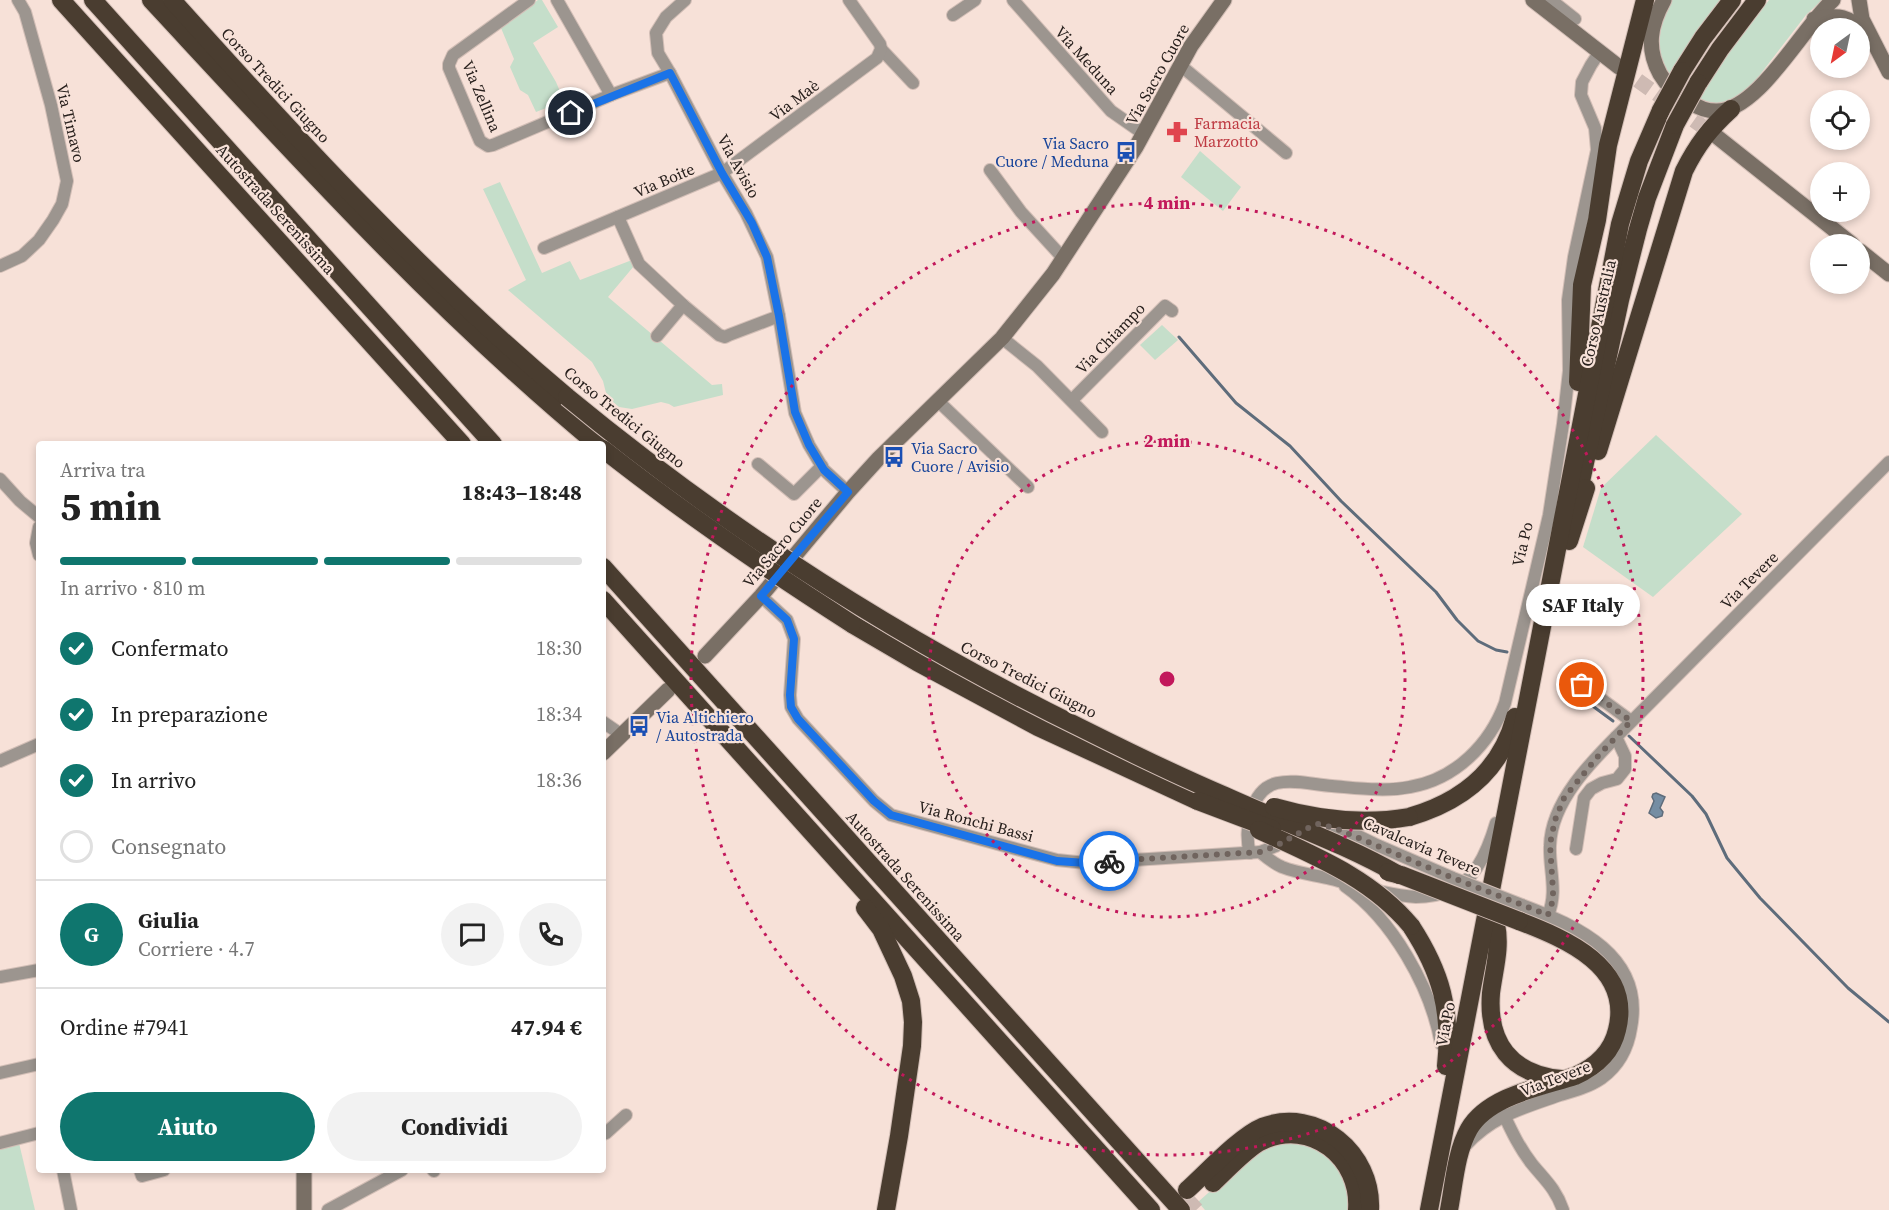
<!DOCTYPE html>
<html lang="it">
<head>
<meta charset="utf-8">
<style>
  :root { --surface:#fff; --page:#f2f2f2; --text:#222; --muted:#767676; --line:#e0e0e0; --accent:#0f766e }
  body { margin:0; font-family:"Source Serif 4",serif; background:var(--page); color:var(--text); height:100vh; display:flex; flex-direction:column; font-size:22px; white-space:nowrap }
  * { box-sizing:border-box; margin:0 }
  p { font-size:20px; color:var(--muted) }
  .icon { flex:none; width:33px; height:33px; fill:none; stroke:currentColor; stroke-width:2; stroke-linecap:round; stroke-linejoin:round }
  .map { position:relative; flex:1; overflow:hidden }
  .panel { position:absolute; left:36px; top:441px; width:570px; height:732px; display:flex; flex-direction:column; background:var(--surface); border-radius:6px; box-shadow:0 3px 9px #0003 }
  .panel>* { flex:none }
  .needle { width:39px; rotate:213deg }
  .tools { position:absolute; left:1810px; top:18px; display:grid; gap:12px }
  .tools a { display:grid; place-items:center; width:60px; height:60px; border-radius:50%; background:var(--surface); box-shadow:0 3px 9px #0003; font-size:30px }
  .pin { position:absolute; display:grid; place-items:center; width:51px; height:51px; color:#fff; margin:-26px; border:3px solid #fff; border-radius:50%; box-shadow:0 2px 6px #0007 }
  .courier { position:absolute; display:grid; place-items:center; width:60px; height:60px; margin:-30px; border:4px solid #1a73e8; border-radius:50%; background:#fff; color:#222; box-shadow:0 2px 8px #0007 }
  .bubble { position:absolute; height:42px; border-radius:21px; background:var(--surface); box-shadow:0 3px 9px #0003; font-size:20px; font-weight:700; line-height:42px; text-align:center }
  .summary em { font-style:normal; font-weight:700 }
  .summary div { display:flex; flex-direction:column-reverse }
  .summary { display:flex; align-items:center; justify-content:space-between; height:102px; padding:0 24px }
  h1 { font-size:39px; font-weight:700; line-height:45px }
  .bar { display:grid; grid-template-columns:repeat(4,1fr); gap:9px 6px; align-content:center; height:72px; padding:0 24px }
  .bar i { height:8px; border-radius:4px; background:var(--line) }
  .bar .selected { background:var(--accent) }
  .bar p { grid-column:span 4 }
  .line { display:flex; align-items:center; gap:15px; padding:0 24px; border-top:2px solid var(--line) }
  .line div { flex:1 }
  .round { display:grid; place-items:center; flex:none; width:63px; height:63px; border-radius:32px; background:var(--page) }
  ol { padding:0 24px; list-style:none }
  li { display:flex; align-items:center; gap:18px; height:66px }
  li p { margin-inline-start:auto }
  li .icon { padding:6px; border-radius:50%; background:var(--accent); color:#fff; stroke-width:4 }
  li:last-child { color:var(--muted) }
  li i { width:33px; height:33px; border:3px solid var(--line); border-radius:50% }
  .action { display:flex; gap:12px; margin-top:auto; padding:12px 24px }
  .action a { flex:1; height:69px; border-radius:36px; background:var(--accent); color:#fff; font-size:24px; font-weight:700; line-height:69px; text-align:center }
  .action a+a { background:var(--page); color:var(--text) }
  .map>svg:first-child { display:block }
  .green { fill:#c5deca }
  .water { fill:#758da3; stroke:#5e6c7b; stroke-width:1.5 }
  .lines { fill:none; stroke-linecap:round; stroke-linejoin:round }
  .stream { stroke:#5e6c7b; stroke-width:3 }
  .secondary-tunnel { stroke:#cebab3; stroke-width:15; stroke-dasharray:15 8; stroke-linecap:butt }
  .highway-tunnel { stroke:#cebab3; stroke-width:18; stroke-dasharray:18 9; stroke-linecap:butt }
  .street-casing { stroke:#d2beb6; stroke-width:14 }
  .secondary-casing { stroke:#d2beb6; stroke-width:17 }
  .highway-casing { stroke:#d2beb6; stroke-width:20 }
  .street { stroke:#9c958f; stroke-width:12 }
  .secondary { stroke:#796f65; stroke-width:15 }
  .highway { stroke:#4a3d30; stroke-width:18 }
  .street-bridge-casing { stroke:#d2beb6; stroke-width:14; stroke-linecap:butt }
  .highway-bridge-casing { stroke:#d2beb6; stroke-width:20; stroke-linecap:butt }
  .street-bridge { stroke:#9c958f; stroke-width:12 }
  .highway-bridge { stroke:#4a3d30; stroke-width:18 }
  .done { stroke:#70645e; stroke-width:6; stroke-dasharray:0 10.8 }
  .route { stroke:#1a73e8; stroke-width:8 }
  .ring { fill:none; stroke:#c2185b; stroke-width:3; stroke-dasharray:3 6 }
  .labels { text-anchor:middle; stroke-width:4.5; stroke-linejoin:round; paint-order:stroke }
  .street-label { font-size:16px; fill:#28201d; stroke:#f7e1d8 }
  .health-label { font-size:16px; fill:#be3a42; stroke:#f7e1d8; text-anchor:start }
  .transit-label { font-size:16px; fill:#164399; stroke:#f7e1d8; text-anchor:start }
  .centre { fill:#c2185b; stroke:#f7e1d8; stroke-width:3 }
  .ring-label { font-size:18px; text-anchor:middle; font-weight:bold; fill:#c2185b; stroke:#f7e1d8; stroke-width:4.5; stroke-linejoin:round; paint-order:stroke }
</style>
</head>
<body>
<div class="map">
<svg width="1889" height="1210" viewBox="0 0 1889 1210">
  <rect width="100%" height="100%" fill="#f7e1d8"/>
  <!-- green -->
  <g class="green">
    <path d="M 538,0 L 542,0 L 558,27 L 533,43 L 556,82 L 564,101 L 536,112 L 528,95 L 520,90 L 510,67 L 514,59 L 501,28 Z"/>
    <path d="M 1672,0 L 1720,0 L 1668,76 C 1655,49 1658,26 1672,0 Z"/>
    <path d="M 1769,0 L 1822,0 L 1806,15 L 1749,89 L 1734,99 L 1718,104 L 1697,99 L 1706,82 Z"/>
    <path d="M 1200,151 L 1241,187 L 1223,211 L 1181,177 Z"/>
    <path d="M 500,182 L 542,273 L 570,261 L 580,280 L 632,260 L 634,266 L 608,297 L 712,385 L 722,384 L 723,395 L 674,407 L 669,404 L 661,402 L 632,409 L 619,407 L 607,397 L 603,381 L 592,362 L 508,290 L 526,280 L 483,189 Z"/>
    <path d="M 1162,325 L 1178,340 L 1155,360 L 1140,345 Z"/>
    <path d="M 1656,435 L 1742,514 L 1653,597 L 1583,547 L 1601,488 Z"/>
    <path d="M 1286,1140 L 1315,1146 L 1344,1172 L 1351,1210 L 1205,1210 L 1198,1202 L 1261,1146 Z"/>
    <path d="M 19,1143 L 35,1210 L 0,1210 L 0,1148 Z"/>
  </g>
  <!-- water -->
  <path class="water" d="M 1656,793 L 1665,797 L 1660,808 L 1663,812 L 1662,816 L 1656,818 L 1649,813 L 1654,801 L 1652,797 L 1653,794 Z"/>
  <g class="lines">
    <!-- stream -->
    <g class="stream">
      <path d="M 1179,337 L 1236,403 L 1290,446 L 1341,501 L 1436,592 L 1457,620 L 1478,641 L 1496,650 L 1507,652"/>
      <path d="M 1564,685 L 1613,721"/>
      <path d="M 1629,736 L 1692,796 L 1706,814 L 1727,858 L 1760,898 L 1848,988 L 1889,1022"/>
    </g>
    <!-- secondary-tunnel -->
    <path class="secondary-tunnel" d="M 1619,67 L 1716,136"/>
    <!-- highway-tunnel -->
    <path class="highway-tunnel" d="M 1183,1210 L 1196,1198"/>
    <defs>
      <g id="street">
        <path d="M 529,0 L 453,55 L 449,64 L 449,68 L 480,141 L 488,146 L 493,145 L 611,95 L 670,73"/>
        <path d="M 557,0 L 611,95"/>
        <path d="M 685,0 L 666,17 L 656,33 L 658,53 L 670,73 L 722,173 L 746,213 L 767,257 L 779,316 L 795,413 L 809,445 L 824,470 L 848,492"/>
        <path d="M 1013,0 L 1111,111 L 1144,134"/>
        <path d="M 1551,0 L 1575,19"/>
        <path d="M 953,15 L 975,0"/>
        <path d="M 881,49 L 913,83"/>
        <path d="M 1180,65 L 1286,153"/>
        <path d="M 990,170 L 1021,212 L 1063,258"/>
        <path d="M 618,217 L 639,264 L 683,305 L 719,335 L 725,337 L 729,335 L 779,316"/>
        <path d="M 544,248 L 722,173 L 877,58 L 881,49 L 880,44 L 849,0"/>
        <path d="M 0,266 L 22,256 L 39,240 L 53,220 L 62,204 L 67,181 L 51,105 L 25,12 L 18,0"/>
        <path d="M 657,336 L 683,305"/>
        <path d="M 1002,338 L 1037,366 L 1102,432"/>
        <path d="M 1072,400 L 1165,306 L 1172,311"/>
        <path d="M 938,401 L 1028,487"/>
        <path d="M 758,464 L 794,494 L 822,466"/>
        <path d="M 0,479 L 20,501 L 39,517"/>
        <path d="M 39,527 L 36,543 L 39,555"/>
        <path d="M 761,596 L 787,620 L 794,639 L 790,695 L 791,707 L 798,719 L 874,801 L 891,815 L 1057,860 L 1086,863 L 1260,852 L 1276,846 L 1312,826 C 1331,821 1362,838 1379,846"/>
        <path d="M 1567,674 L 1631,721"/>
        <path d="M 603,722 L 622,735"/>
        <path d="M 0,761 L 39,744"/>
        <path d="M 1576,849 L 1584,798 L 1591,789 L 1602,783 L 1617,779 L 1625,769 L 1625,756 L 1616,737"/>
        <path d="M 1260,852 C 1267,858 1273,863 1282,867 C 1297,873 1315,875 1331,879 C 1359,886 1387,895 1416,897 C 1427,897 1442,894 1452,890 C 1476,880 1489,847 1496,823"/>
        <path d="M 1250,853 C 1243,830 1251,789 1277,783 C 1295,779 1315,785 1332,786 C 1357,788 1385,792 1410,787 C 1456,779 1490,744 1505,703 L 1549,515 L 1563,424 L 1569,371 L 1568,300 L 1574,257 L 1597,150 L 1595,128 L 1581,95 L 1582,82 L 1591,65 L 1599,53"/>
        <path d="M 1345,886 C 1392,919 1431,987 1441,1044"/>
        <path d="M 1548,915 C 1558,892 1549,869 1550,846 C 1551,798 1598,755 1630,723 L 1889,462"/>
        <path d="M 0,977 L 39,970"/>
        <path d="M 0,1073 L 39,1064"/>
        <path d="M 1504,1115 C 1512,1132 1520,1149 1532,1164 C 1545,1180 1556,1189 1563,1210"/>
        <path d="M 603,1134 L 606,1133 L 626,1115"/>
        <path d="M 0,1143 L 39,1133"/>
        <path d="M 1465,1146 C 1492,1116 1523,1108 1560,1095 C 1574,1091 1589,1087 1602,1078 C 1618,1066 1628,1048 1631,1028 C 1645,956 1578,926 1522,905"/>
        <path d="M 63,1170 L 71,1210"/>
        <path d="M 140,1170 L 142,1176 L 164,1170"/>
        <path d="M 433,1170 L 434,1171"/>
        <path d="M 328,1210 L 402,1170"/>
      </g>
      <g id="secondary">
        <path d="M 1533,0 L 1619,67"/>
        <path d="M 1664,0 C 1650,25 1646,48 1660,74 C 1667,86 1678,96 1690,102 C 1697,107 1707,111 1716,111 C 1758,112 1802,28 1833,0"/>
        <path d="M 1859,0 L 1862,19 L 1889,72"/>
        <path d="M 1814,19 C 1840,14 1847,16 1867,33"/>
        <path d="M 1716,136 L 1852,244"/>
        <path d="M 1860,251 L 1889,274"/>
        <path d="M 705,656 L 761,596 L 848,492 L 879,458 L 1002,338 L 1053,274 L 1136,147 L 1191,46 L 1224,0"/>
        <path d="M 603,753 L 668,690"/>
        <path d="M 304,1170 L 304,1210"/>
      </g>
      <g id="highway">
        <path d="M 61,0 L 462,444"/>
        <path d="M 93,0 L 493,444"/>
        <path d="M 151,0 C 294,154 435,310 597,444"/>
        <path d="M 172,0 C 297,139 424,277 567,397"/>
        <path d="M 1682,71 L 1703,38 L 1732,0"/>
        <path d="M 1698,83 L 1720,49 L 1757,0"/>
        <path d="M 1578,382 L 1582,285 L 1597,220 L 1608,145 L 1645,0"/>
        <path d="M 1598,451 L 1684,171 C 1697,145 1710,128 1731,109"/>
        <path d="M 1577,500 L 1620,300 L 1638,229 L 1647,198 L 1675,125"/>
        <path d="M 1569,541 L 1586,488"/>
        <path d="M 603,567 L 1181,1210"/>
        <path d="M 603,600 L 1151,1210"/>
        <path d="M 852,624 L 917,662 L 1038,727 L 1198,801"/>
        <path d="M 1409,817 C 1461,802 1501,771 1515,717"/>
        <path d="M 865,908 L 881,929 L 903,976 L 911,1001 L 913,1022 L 912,1046 L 899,1136 L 886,1210"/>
        <path d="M 1496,924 C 1501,948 1494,969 1491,993 C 1487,1043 1511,1074 1561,1079"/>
        <path d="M 1411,926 C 1441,972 1452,1011 1446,1066"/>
        <path d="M 1213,1183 C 1225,1172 1248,1147 1262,1141 C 1311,1118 1361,1158 1357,1210"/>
        <path d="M 1187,1190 C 1206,1173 1240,1136 1262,1127 C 1317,1106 1373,1153 1370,1210"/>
        <path d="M 1429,1210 L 1620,224 L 1639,161 L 1661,110"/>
        <path d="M 1449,1210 C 1454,1184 1456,1152 1469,1129 C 1488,1096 1541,1087 1575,1076 C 1595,1067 1612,1052 1617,1030 C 1633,967 1566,939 1519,921"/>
      </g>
    </defs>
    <!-- street casing -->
    <use href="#street" class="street-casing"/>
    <!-- secondary casing -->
    <use href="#secondary" class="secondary-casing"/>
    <!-- highway casing -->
    <use href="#highway" class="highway-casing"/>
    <!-- street -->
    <use href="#street" class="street"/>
    <!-- secondary -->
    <use href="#secondary" class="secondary"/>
    <!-- highway -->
    <use href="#highway" class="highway"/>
    <defs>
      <path id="street-bridge" d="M 1379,846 L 1453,878 L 1522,905"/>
      <g id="highway-bridge">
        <path d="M 1661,110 L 1682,71"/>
        <path d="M 1675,125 L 1698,83"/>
        <path d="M 567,397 C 726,528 898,639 1083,729 C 1129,752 1176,775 1223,795 C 1282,822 1343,843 1399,875"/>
        <path d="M 603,449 C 683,512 766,569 852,624"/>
        <path d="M 1198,801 L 1272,829"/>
        <path d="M 1274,807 C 1319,820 1363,825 1409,817"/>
        <path d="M 1259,830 C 1315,856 1371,878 1411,926"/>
        <path d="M 1388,872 L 1401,875 L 1519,921"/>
      </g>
    </defs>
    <!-- street-bridge casing -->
    <use href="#street-bridge" class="street-bridge-casing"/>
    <!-- highway-bridge casing -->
    <use href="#highway-bridge" class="highway-bridge-casing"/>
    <!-- street-bridge -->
    <use href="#street-bridge" class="street-bridge"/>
    <!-- highway-bridge -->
    <use href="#highway-bridge" class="highway-bridge"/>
  </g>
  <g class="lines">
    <!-- done -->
    <path class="done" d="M 1109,861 L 1260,852 L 1276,846 L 1312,826 L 1318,824 L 1335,828 L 1453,878 L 1548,915 L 1553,900 L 1553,891 L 1550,844 L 1555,820 L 1564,798 L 1599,755 L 1631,721 L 1582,685"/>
    <!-- route -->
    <path class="route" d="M 571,113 L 670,73 L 722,173 L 752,223 L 767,257 L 779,316 L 795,412 L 809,445 L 824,470 L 848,492 L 761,596 L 787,620 L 794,639 L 790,695 L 791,707 L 798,719 L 874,801 L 891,815 L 1057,861 L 1086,863 L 1109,861"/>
  </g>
  <!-- distance rings -->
  <g class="ring">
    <circle cx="1167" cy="679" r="238"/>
    <circle cx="1167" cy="679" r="476"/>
  </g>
  <!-- icons -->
  <defs>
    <symbol id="pharmacy-bare" viewBox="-9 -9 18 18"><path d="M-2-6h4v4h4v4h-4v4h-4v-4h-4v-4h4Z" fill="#e0444e" stroke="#f7e1d8" stroke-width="2.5" paint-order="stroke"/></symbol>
    <symbol id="bus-bare" viewBox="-9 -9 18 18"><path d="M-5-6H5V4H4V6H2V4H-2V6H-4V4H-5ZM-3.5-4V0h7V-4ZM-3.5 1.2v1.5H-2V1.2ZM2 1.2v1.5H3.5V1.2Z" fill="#1a4fb4" stroke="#f7e1d8" stroke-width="2.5" paint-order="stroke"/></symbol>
  </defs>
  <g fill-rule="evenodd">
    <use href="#pharmacy-bare" x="1162" y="117" width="30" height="30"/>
    <use href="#bus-bare" x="1111" y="137" width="30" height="30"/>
    <use href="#bus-bare" x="879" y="442" width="30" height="30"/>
    <use href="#bus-bare" x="624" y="711" width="30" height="30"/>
  </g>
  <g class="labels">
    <!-- street labels -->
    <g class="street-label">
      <text transform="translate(1087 60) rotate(48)" y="6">Via Meduna</text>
      <text transform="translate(1157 74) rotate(-61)" y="6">Via Sacro Cuore</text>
      <text transform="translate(276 85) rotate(47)" y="6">Corso Tredici Giugno</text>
      <text transform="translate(482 96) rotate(67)" y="6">Via Zellina</text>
      <text transform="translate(794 100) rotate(-37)" y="6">Via Maè</text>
      <text transform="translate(71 123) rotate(77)" y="6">Via Timavo</text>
      <text transform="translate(739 166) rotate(61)" y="6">Via Avisio</text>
      <text transform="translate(664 180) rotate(-23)" y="6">Via Boite</text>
      <text transform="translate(276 209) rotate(48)" y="6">Autostrada Serenissima</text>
      <text transform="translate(1598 313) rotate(-77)" y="6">Corso Australia</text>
      <text transform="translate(1110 338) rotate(-46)" y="6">Via Chiampo</text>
      <text transform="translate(625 417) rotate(39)" y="6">Corso Tredici Giugno</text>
      <text transform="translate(782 542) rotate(-50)" y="6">Via Sacro Cuore</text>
      <text transform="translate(1522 544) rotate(-77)" y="6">Via Po</text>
      <text transform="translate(1749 580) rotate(-45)" y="6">Via Tevere</text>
      <text transform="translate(1029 679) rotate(27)" y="6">Corso Tredici Giugno</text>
      <text transform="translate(976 821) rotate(15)" y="6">Via Ronchi Bassi</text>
      <text transform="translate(1422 846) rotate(23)" y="6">Cavalcavia Tevere</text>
      <text transform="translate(906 876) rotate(48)" y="6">Autostrada Serenissima</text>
      <text transform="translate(1445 1024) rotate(-79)" y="6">Via Po</text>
      <text transform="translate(1555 1078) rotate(-21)" y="6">Via Tevere</text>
    </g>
    <!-- health labels -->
    <g class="health-label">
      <text x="1194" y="129">Farmacia<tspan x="1194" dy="18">Marzotto</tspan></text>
    </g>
    <!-- transit labels -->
    <g class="transit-label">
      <text x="1109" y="149" text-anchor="end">Via Sacro<tspan x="1109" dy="18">Cuore / Meduna</tspan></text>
      <text x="911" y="454">Via Sacro<tspan x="911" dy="18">Cuore / Avisio</tspan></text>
      <text x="656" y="723">Via Altichiero<tspan x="656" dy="18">/ Autostrada</tspan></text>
    </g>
  </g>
  <circle cx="1167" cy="679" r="9" class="centre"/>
  <g class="ring-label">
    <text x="1167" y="209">4 min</text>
    <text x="1167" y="447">2 min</text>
  </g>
</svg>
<div class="tools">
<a><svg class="needle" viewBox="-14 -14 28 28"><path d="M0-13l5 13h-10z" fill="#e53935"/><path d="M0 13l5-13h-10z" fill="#767676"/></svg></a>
<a><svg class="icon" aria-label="locate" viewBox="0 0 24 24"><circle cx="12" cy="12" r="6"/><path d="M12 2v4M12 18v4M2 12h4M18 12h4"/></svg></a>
<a>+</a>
<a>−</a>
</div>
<div class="pin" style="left:1582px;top:685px;background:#ea580c"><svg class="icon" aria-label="bag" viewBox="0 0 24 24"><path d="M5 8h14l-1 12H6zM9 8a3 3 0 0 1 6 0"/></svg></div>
<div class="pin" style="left:571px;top:113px;background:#1f2937"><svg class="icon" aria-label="home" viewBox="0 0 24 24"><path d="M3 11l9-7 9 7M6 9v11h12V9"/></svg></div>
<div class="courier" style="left:1109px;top:861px"><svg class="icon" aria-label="bike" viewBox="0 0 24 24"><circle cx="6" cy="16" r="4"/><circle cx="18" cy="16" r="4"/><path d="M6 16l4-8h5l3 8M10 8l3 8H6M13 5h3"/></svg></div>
<div class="bubble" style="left:1526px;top:584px;width:114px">SAF Italy</div>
<section class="panel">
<div class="summary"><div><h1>5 min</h1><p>Arriva tra</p></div><em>18:43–18:48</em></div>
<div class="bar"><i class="selected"></i><i class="selected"></i><i class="selected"></i><i></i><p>In arrivo · 810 m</p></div>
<ol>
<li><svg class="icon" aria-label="check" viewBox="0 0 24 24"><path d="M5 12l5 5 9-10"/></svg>Confermato<p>18:30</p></li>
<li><svg class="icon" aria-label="check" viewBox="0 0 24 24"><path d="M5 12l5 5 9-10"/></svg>In preparazione<p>18:34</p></li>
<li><svg class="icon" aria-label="check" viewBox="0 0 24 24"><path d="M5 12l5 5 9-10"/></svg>In arrivo<p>18:36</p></li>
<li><i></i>Consegnato</li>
</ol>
<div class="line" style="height:108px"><b class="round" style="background:var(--accent);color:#fff">G</b><div><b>Giulia</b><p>Corriere · 4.7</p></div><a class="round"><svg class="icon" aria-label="chat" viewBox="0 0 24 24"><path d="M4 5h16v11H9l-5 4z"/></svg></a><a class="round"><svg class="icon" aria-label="phone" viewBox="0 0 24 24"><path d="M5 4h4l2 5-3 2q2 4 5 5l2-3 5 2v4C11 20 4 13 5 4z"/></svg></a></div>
<div class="line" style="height:78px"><div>Ordine #7941</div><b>47.94 €</b></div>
<div class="action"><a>Aiuto</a><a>Condividi</a></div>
</section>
</div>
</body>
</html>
